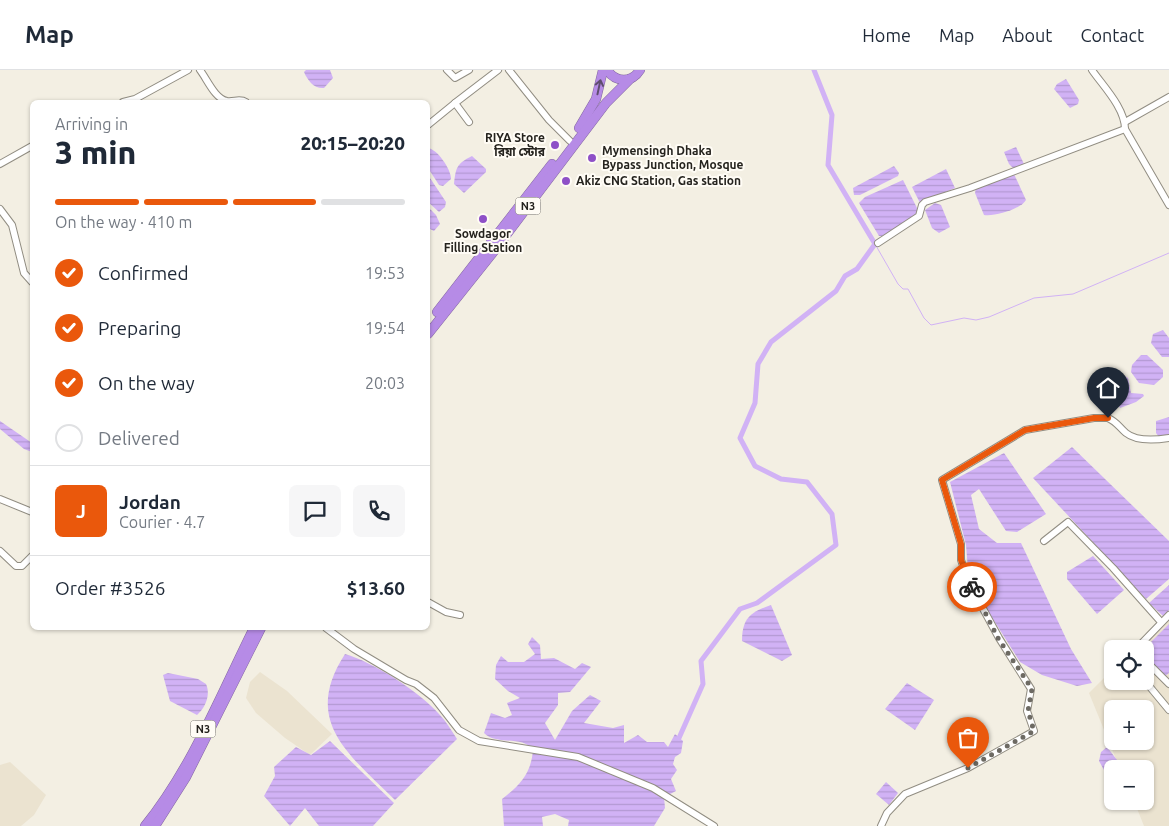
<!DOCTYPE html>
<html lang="en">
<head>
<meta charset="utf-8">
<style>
  :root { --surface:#fff; --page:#f6f6f7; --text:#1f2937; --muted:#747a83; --line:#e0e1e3; --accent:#ea580c }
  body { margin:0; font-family:Ubuntu,"Noto Sans Bengali",sans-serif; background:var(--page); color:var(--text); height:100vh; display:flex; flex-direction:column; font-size:19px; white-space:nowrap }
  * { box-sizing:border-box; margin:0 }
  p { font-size:16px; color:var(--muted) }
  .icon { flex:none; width:28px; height:28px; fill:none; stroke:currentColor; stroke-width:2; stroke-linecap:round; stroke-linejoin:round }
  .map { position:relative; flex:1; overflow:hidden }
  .sheet { position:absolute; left:30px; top:30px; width:400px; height:530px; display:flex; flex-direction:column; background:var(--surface); border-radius:8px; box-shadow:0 1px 4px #0004 }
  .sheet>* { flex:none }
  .buttons { position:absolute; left:1104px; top:570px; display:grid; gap:10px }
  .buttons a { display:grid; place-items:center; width:50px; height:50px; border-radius:8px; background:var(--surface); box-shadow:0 1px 4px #0004; font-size:25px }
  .pin { position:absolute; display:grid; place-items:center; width:42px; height:42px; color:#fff; margin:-51px -21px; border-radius:50% 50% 50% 0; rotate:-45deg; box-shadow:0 0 5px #0007 }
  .pin .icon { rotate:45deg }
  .courier { position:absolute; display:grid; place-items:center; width:50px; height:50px; margin:-25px; border:4px solid #ea580c; border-radius:50%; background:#fff; color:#222; box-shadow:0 1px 6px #0007 }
  .overview em { font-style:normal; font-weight:800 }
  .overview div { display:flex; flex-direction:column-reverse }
  .overview { display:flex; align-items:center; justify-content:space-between; height:85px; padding:0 25px }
  h1 { font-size:32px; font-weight:800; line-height:38px }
  .bar { display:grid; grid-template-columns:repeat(4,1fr); gap:8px 5px; align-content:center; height:60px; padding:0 25px }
  .bar i { height:6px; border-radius:4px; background:var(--line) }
  .bar .current { background:var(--accent) }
  .bar p { grid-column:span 4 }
  .line { display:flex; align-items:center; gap:12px; padding:0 25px; border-top:1px solid var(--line) }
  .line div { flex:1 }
  .round { display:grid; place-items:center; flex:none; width:52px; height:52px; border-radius:8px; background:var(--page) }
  ol { padding:0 25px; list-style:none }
  li { display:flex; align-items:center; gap:15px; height:55px }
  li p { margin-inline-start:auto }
  li .icon { padding:5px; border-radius:50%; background:var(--accent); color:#fff; stroke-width:4 }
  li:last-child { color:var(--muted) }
  li i { width:28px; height:28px; border:2px solid var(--line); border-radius:50% }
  header { display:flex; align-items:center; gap:30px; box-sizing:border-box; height:70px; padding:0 25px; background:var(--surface); border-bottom:1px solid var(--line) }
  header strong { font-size:24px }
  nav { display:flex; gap:28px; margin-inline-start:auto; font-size:18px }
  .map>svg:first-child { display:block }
  .built { fill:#ebe3d0; fill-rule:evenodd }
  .water { fill:url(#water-rules) }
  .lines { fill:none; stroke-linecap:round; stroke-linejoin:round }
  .stream { stroke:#d1b2f5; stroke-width:1 }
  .canal { stroke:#d1b2f5; stroke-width:5 }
  .minor-casing { stroke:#918d82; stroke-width:8 }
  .highway-casing { stroke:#8367a0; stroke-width:10 }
  .minor { stroke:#fff; stroke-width:6 }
  .highway { stroke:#b68be6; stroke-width:9 }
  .oneway { stroke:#5f4d6e }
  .done { stroke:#6d6a63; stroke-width:5; stroke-dasharray:0 9 }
  .route { stroke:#ea580c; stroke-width:6 }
  .poi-dot { fill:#8e50c7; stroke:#fffcf5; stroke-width:2 }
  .labels { text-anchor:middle; stroke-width:4; stroke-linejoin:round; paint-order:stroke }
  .shield { fill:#fffcf5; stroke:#66645e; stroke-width:1 }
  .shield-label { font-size:11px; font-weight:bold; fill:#25231e }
  .poi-label { font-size:12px; font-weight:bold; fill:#25231e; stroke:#fffcf5; text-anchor:start }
</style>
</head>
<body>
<header>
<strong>Map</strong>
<nav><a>Home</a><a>Map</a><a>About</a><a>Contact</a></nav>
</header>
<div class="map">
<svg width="1169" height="756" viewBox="0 0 1169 756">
  <defs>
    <pattern id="water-rules" width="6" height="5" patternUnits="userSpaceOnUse" patternTransform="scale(1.25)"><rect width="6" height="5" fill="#d1b2f5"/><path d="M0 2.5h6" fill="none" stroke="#b399d2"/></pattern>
  </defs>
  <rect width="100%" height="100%" fill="#f3efe3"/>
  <!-- built -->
  <g class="built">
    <path d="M 1169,546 L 1169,756 L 1144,756 L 1134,731 L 1145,731 L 1145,699 L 1120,699 L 1089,623 L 1112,600 L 1112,611 L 1145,611 L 1145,579 L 1135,579 ZM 1112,639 L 1145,639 L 1145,671 L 1112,671 Z"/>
    <path d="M 260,602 L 287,621 L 332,664 L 310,685 L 285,668 L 256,643 L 246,628 L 250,612 Z"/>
    <path d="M 10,692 L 46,725 L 34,745 L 21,756 L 0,756 L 0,695 Z"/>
  </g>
  <!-- water -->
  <g class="water">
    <path d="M 306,0 L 330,0 L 333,8 L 324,18 C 314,19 308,11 304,2 Z"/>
    <path d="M 1066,9 L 1079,30 L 1078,34 L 1070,38 L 1054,19 L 1057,14 Z"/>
    <path d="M 1016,77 L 1024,94 L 1013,98 L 1009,94 L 1004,82 Z"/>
    <path d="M 428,78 C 437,79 451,99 451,109 L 443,116 L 439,115 L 428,98 Z"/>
    <path d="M 472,86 L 486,99 L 486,102 L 464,123 L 454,114 C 456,98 456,94 472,86 Z"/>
    <path d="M 894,96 L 899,103 L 898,106 L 860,125 L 854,125 L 853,118 Z"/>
    <path d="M 946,99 L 955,118 L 920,133 L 912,117 Z"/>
    <path d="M 1014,104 L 1026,130 C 1021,139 994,147 984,145 L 975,123 L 976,118 Z"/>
    <path d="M 428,105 L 446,132 L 445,137 L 439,142 L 428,132 Z"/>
    <path d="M 903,110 L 918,140 L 916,146 L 882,166 L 879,166 L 859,133 L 865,127 Z"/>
    <path d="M 935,133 L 941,135 L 950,157 L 939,163 L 932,158 L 925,140 Z"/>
    <path d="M 428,137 L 436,145 L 440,154 L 434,161 L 428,158 Z"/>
    <path d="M 1163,260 L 1169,268 L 1169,287 L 1162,287 L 1151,273 L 1153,264 Z"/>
    <path d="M 1141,285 L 1147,285 L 1163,300 L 1163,307 L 1154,315 L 1139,313 L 1131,302 L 1132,295 Z"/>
    <path d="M 1123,305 L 1128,308 L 1131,323 L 1143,324 L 1144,326 L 1136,332 L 1120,338 L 1110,317 L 1111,312 Z"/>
    <path d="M 1169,347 L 1169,364 L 1159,367 L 1156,363 L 1156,351 Z"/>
    <path d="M 0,351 L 32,373 L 32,382 L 24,379 L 0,359 Z"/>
    <path d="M 1072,377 L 1169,471 L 1169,509 L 1146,529 L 1033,408 Z"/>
    <path d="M 1004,383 L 1046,444 L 1017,462 L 1006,461 L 979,419 L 971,425 L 979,459 L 997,473 L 1021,473 L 1071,579 L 1092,613 L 1077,616 L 1042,605 L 1020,592 L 986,538 L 968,500 L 966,475 L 950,412 Z"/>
    <path d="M 1093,486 L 1124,520 L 1097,544 L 1067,509 L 1067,502 Z"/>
    <path d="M 1169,515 L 1169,540 L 1163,546 L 1149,533 Z"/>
    <path d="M 771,535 L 792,585 L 782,591 L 742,571 C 742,549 750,542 771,535 Z"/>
    <path d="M 1169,554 L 1169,603 L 1164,607 L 1145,587 L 1144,579 Z"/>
    <path d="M 532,567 L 540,575 L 541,589 L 554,588 L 575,599 L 582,593 L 591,597 L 570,622 L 558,623 L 558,635 L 545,653 L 555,670 L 572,641 L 590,625 L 601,631 L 584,653 L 613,658 L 624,655 L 624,673 L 638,665 L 647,672 L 664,672 L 668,677 L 675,664 L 683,671 L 681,683 L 675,687 L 673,694 L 677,700 L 671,709 L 676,721 L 664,727 L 665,738 L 654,756 L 568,756 L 569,750 L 555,744 L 542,747 L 543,756 L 504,756 L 502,729 C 520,715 531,704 533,680 C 523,665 497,676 484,663 L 491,643 L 505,648 L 512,645 L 507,633 L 520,628 L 508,621 L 495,609 L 496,595 L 501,586 L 508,592 L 524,592 L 535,584 L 528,574 Z"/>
    <path d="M 345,584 C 373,592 420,622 439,644 C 446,651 451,660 457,669 L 395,730 C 350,685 301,652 345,584 Z"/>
    <path d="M 168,603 L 198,609 L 206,614 C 211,625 205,638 197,645 L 170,631 L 163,605 Z"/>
    <path d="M 907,613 L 934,630 L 915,660 L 885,639 Z"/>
    <path d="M 330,671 L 394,733 L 373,756 L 319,756 L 305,738 L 290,756 L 264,726 L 275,706 L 274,697 L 296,677 L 311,685 Z"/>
    <path d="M 1107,677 L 1124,699 L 1112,699 L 1112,707 L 1109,709 L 1099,691 L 1101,682 Z"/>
    <path d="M 886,712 L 898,723 L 889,735 L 876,724 Z"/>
  </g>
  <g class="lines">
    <!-- stream -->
    <path class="stream" d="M 875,174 L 898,214 L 903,219 L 908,219 L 924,248 L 931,255 L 964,248 L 976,250 L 989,247 L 1034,228 L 1073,224 L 1169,183"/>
    <!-- canal -->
    <path class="canal" d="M 679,668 L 703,614 L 701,591 L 740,539 L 757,533 L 836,475 L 832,444 L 807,412 L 781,409 L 755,396 L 740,368 L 755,333 L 758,294 L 771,272 L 836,221 L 845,206 L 857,199 L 875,174 L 828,95 L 832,45 L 814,0"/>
    <defs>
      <g id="minor">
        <path d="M 200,0 C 207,9 215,29 227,31 C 234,32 240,28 246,32"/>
        <path d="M 447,0 L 455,8 L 469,0"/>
        <path d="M 509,0 L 549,50 L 570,71"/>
        <path d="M 1092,0 C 1103,16 1125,38 1125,59 L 1169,135"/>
        <path d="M 123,32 L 135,29 L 188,0"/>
        <path d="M 469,52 L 455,33 L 498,0"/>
        <path d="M 1125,52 L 1169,27"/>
        <path d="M 428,55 L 455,33"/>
        <path d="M 0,94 L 32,76"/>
        <path d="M 0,139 L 12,155 L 24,203 L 32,212"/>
        <path d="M 878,173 L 919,146 L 922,135 L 925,132 L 970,118 L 1125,59"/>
        <path d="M 0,429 L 32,442"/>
        <path d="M 1044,471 L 1068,452 L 1113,498 L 1161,552"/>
        <path d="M 0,481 L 16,496 L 22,496 L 32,486"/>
        <path d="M 428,532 L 446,542 L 460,545"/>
        <path d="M 326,558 L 354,579 L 406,610 L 416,614 L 434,628 L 459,660 L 479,671 L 578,687 L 653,718 L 714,756"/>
        <path d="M 1136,579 L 1169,545"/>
        <path d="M 1145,590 L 1169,614"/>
        <path d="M 1145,611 L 1169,640"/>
        <path d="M 881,756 L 887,743 L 905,724 L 968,698 L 1034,661 L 1027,641 L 1031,619 L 999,568 L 969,513 L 961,490 L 961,474 L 942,410 L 1025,360 L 1094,348 L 1108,348 C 1117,352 1119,357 1126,363 C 1137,372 1156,370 1169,368"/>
      </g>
      <g id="highway">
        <path d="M 607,0 C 616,13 632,13 640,0"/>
        <path d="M 579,58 L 596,29 L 603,0"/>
        <path d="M 437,242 L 552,94"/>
        <path d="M 428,264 L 491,185 L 606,33 L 630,9"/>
        <path d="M 145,756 C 192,698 221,624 254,558"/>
        <path d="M 155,756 L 186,707 L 261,558"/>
      </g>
    </defs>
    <!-- minor casing -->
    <use href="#minor" class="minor-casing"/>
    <!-- highway casing -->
    <use href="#highway" class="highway-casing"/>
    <!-- minor -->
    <use href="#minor" class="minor"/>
    <!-- highway -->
    <use href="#highway" class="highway"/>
  </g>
  <!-- one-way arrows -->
  <defs><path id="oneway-shaft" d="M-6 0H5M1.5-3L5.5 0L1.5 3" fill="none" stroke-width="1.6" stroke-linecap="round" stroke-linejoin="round" transform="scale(1.25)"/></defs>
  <use class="oneway" href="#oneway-shaft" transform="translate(599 17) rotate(-78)"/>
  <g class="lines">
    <!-- done -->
    <path class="done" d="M 968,698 L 1034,661 L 1028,641 L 1032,619 L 998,568 L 972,517"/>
    <!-- route -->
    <path class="route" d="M 972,517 L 961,490 L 961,474 L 942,410 L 1025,360 L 1094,348 L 1108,348"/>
  </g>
  <!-- markers -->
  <g class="poi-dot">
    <circle cx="555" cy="75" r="5"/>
    <circle cx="592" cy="88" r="5"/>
    <circle cx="566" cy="111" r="5"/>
    <circle cx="483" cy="149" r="5"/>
  </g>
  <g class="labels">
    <!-- shield labels -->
    <g class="shield">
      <rect x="515.5" y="127.5" width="25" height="17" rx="4"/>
      <rect x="190.5" y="650.5" width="25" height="17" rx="4"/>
    </g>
    <g class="shield-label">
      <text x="528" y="140">N3</text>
      <text x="203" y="663">N3</text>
    </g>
    <!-- poi labels -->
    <g class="poi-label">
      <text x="545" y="72" text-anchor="end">RIYA Store<tspan x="545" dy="14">রিয়া স্টোর</tspan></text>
      <text x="602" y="85">Mymensingh Dhaka<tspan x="602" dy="14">Bypass Junction, Mosque</tspan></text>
      <text x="576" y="115">Akiz CNG Station, Gas station</text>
      <text x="483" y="168" text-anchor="middle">Sowdagor<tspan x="483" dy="14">Filling Station</tspan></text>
    </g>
  </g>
</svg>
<div class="buttons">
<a><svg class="icon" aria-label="locate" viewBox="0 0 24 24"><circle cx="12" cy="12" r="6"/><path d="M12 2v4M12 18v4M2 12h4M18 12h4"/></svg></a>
<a>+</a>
<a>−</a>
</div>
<div class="pin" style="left:968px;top:698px;background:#ea580c"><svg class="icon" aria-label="bag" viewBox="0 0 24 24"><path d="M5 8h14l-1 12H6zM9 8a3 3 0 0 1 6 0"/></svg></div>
<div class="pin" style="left:1108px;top:348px;background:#1f2937"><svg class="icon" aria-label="home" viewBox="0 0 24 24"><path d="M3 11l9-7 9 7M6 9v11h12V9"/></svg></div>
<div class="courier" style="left:972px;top:517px"><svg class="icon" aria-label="bike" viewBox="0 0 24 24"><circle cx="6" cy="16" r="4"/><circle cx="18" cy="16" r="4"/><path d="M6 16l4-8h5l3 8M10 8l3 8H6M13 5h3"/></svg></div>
<section class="sheet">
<div class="overview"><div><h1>3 min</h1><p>Arriving in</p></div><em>20:15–20:20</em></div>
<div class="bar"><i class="current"></i><i class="current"></i><i class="current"></i><i></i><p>On the way · 410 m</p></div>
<ol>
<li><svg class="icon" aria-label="check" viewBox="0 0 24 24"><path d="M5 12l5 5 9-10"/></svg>Confirmed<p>19:53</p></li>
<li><svg class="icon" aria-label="check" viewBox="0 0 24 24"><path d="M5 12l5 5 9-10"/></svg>Preparing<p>19:54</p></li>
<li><svg class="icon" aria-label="check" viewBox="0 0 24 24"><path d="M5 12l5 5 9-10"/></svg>On the way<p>20:03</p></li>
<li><i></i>Delivered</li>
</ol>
<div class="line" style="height:90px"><b class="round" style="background:var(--accent);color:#fff">J</b><div><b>Jordan</b><p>Courier · 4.7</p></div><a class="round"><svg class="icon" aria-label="chat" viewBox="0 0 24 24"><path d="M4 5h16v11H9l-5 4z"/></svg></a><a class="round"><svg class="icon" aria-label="phone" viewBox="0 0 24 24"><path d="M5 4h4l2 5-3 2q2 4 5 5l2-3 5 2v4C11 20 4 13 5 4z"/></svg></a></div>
<div class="line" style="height:65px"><div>Order #3526</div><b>$13.60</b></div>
</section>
</div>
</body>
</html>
